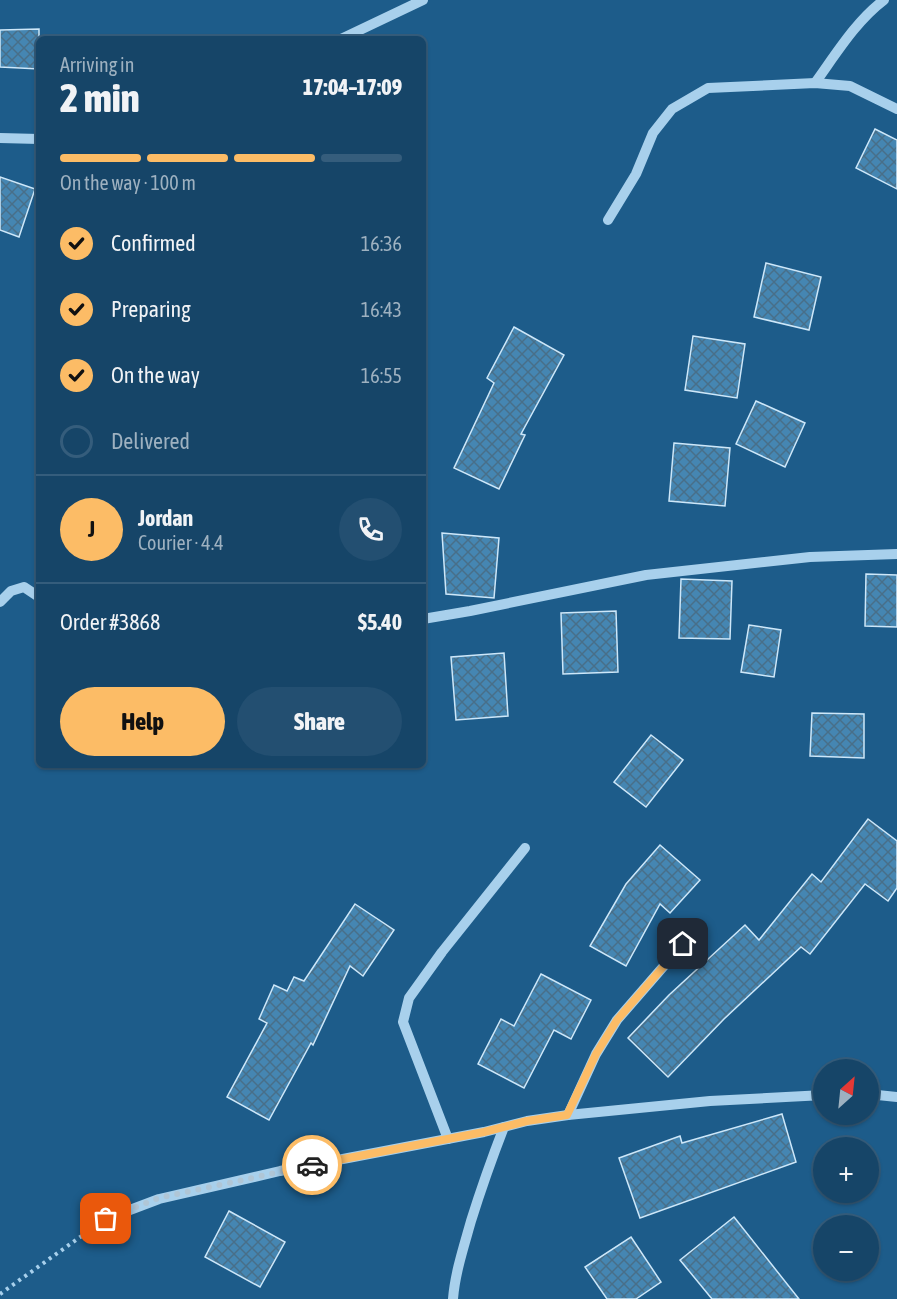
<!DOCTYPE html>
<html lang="en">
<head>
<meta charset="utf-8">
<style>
  :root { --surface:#164568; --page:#234f71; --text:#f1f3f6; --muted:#9eb1c0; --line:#355d7c; --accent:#fcbc66 }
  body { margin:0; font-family:"Asap Condensed",sans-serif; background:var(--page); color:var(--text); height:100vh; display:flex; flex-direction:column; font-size:22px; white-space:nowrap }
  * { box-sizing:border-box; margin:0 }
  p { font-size:20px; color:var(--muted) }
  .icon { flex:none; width:33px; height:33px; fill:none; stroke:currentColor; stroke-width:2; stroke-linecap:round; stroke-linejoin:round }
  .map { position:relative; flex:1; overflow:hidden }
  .details { position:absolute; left:36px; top:36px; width:390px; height:732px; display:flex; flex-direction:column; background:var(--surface); border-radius:9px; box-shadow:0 2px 4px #0004,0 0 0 2px var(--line) }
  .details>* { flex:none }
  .needle { width:39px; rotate:27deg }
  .fabs { position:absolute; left:813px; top:1059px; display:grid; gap:12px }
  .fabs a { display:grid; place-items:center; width:66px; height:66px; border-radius:50%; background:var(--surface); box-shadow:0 2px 4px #0004,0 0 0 2px var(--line); font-size:30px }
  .pin { position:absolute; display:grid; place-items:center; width:51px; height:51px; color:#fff; margin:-26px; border-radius:12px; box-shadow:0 3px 9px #0006 }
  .courier { position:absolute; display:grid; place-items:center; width:60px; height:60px; margin:-30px; border:4px solid #fcbc66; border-radius:50%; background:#fff; color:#222; box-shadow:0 2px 8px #0007 }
  .head em { font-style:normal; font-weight:800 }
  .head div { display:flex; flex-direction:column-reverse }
  .head { display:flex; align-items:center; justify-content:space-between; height:102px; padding:0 24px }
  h1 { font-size:39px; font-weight:800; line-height:45px }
  .bar { display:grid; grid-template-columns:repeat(4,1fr); gap:9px 6px; align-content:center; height:72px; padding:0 24px }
  .bar i { height:8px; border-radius:4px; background:var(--line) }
  .bar .selected { background:var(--accent) }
  .bar p { grid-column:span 4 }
  .line { display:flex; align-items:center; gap:15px; padding:0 24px; border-top:2px solid var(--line) }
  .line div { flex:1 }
  .round { display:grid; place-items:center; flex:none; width:63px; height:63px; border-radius:32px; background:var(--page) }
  ol { padding:0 24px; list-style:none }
  li { display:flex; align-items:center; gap:18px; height:66px }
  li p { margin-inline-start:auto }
  li .icon { padding:6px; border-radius:50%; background:var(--accent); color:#111; stroke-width:4 }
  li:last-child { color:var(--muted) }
  li i { width:33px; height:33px; border:3px solid var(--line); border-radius:50% }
  .button { display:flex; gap:12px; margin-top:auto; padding:12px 24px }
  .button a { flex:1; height:69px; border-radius:36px; background:var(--accent); color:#111; font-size:24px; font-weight:800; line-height:69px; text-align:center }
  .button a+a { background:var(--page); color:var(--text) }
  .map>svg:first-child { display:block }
  .building { fill:url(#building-cross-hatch); stroke:#cde7f9; stroke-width:1.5 }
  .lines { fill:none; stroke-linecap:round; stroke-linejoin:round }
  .path { stroke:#a8d0ec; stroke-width:4; stroke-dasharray:3 4.5; stroke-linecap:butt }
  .minor { stroke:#a8d0ec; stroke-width:10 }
  .done { stroke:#b0c6d6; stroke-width:6; stroke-dasharray:0 10.8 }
  .route { stroke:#fcbc66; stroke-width:8 }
</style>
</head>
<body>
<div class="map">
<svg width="897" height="1299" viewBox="0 0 897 1299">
  <defs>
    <pattern id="building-cross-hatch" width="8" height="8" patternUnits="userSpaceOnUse" patternTransform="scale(1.5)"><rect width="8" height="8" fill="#4586b2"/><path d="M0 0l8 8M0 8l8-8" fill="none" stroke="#486f89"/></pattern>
  </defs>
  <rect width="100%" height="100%" fill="#1d5c8a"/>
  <!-- building -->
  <g class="building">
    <path d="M 39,29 L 39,69 L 0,67 L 0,30 Z"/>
    <path d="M 875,129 L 897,140 L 897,189 L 856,168 Z"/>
    <path d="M 0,177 L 35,189 L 19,237 L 0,230 Z"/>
    <path d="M 766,263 L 821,277 L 809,330 L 754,317 Z"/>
    <path d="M 514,327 L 564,355 L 521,434 L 525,435 L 499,489 L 454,468 L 494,383 L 487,378 Z"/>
    <path d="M 693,336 L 745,344 L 737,398 L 685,390 Z"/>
    <path d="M 756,401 L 805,423 L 785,467 L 736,444 Z"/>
    <path d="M 674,443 L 730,448 L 725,506 L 669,501 Z"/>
    <path d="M 442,533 L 499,538 L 494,598 L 446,594 Z"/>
    <path d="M 866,574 L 897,575 L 897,627 L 865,626 Z"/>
    <path d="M 681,579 L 732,581 L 730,639 L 679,638 Z"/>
    <path d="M 616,611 L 618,672 L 563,674 L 561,613 Z"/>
    <path d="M 749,625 L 781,630 L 774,677 L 741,672 Z"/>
    <path d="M 504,653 L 508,716 L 456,720 L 451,657 Z"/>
    <path d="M 812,713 L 864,714 L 864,758 L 810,756 Z"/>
    <path d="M 651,735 L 683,760 L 646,807 L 614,782 Z"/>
    <path d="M 868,819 L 897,841 L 897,888 L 888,901 L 865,884 L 810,954 L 801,947 L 724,1019 L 668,1077 L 628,1038 L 669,995 L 745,925 L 759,940 L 812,874 L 821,882 Z"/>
    <path d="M 660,845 L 700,880 L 670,913 L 660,904 L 626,966 L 590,946 L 626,884 Z"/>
    <path d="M 355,904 L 394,930 L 363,976 L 350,966 L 313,1045 L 311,1043 L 269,1120 L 227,1097 L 267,1023 L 259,1019 L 274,985 L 287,991 L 294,977 L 304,981 Z"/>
    <path d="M 541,974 L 591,1000 L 571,1039 L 554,1030 L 524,1088 L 478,1064 L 501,1019 L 514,1026 Z"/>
    <path d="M 782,1114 L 796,1162 L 640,1218 L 619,1158 L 680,1136 L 682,1143 Z"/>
    <path d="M 229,1211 L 285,1242 L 260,1287 L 205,1257 Z"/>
    <path d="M 734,1217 L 799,1299 L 712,1299 L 680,1260 Z"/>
    <path d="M 631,1237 L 661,1282 L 636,1299 L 607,1299 L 585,1267 Z"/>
  </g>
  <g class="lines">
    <!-- path -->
    <path class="path" d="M 0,1294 L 90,1230"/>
    <!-- minor -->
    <g class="minor">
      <path d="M 341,39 L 423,0"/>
      <path d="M 815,83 C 836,54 856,21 884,0"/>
      <path d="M 0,138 L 39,139"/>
      <path d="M 608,220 L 636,174 L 653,133 L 672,109 L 708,88 L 815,83 L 850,86 L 897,109"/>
      <path d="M 0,602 L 11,591 L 24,587 L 39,597"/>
      <path d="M 423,619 L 470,611 L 646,575 L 810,557 L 897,554"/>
      <path d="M 868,1094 L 897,1097"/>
      <path d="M 568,1115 L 596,1054 L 617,1020 L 683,944"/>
      <path d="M 448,1139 L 403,1022 L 409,998 L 442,952 L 525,848"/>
      <path d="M 106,1219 L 159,1199 L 280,1171 L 484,1132 L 527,1121 L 568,1115 L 710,1101 L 824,1095"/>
      <path d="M 453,1299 C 455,1273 464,1246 471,1221 C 481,1189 492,1158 504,1127"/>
    </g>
  </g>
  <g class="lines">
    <!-- done -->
    <path class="done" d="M 106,1219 L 159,1198 L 312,1165"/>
    <!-- route -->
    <path class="route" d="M 312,1165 L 484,1132 L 527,1121 L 567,1115 L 596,1054 L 617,1020 L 683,944"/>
  </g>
</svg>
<div class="fabs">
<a><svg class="needle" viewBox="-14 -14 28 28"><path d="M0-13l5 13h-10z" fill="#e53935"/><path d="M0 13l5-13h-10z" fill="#9eb1c0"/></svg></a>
<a>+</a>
<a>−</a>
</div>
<div class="pin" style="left:106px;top:1219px;background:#ea580c"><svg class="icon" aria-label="bag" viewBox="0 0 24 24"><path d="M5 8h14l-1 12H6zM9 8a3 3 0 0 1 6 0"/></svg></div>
<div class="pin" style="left:683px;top:944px;background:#1f2937"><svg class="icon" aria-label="home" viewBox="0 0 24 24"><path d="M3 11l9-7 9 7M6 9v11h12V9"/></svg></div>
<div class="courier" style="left:312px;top:1165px"><svg class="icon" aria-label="car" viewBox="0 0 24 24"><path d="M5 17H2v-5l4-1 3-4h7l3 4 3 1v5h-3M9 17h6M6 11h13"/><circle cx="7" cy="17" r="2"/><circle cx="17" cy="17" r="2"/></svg></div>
<section class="details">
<div class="head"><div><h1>2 min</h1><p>Arriving in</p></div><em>17:04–17:09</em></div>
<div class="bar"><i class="selected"></i><i class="selected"></i><i class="selected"></i><i></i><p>On the way · 100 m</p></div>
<ol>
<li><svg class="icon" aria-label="check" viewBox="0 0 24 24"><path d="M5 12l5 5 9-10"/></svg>Confirmed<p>16:36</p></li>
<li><svg class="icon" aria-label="check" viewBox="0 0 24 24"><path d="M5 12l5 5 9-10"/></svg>Preparing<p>16:43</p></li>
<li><svg class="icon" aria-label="check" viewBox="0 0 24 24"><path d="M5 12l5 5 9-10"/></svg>On the way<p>16:55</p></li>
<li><i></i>Delivered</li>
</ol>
<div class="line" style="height:108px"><b class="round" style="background:var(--accent);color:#111">J</b><div><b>Jordan</b><p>Courier · 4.4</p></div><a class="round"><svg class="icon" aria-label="phone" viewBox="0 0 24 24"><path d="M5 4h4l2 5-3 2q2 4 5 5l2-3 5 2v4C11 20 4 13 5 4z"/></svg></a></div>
<div class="line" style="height:78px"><div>Order #3868</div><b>$5.40</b></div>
<div class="button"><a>Help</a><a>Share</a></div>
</section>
</div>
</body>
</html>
